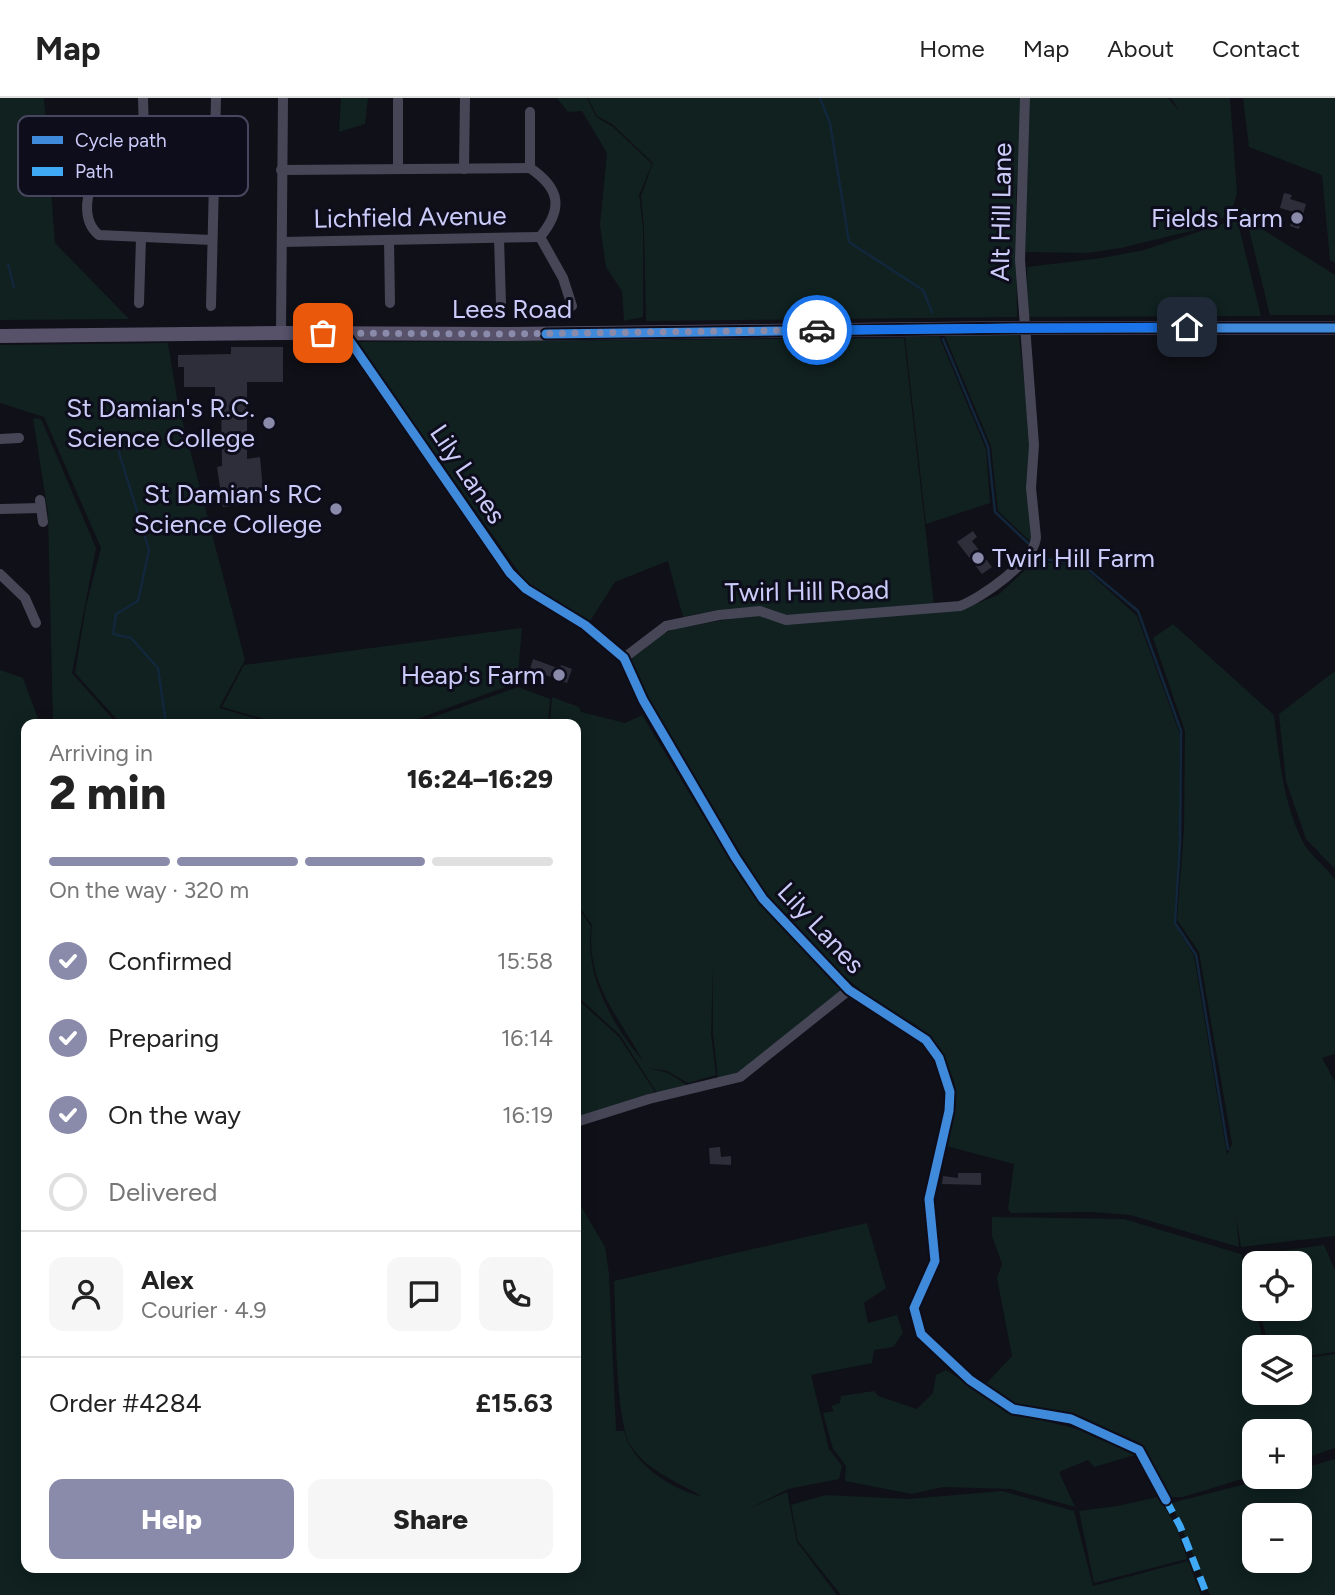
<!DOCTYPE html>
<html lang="en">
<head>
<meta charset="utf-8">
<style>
  :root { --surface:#fff; --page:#f6f6f6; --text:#222; --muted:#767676; --line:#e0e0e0; --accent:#8a8aab }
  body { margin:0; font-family:Figtree,sans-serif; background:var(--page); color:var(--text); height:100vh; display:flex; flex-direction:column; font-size:26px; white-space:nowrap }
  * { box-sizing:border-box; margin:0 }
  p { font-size:23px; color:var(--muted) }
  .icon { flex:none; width:38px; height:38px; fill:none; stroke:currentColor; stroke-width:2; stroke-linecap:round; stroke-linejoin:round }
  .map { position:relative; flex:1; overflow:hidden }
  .sheet { position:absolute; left:21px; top:621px; width:560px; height:854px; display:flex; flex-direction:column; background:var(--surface); border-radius:14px; box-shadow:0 4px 18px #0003 }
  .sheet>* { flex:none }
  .tools { position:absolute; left:1242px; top:1153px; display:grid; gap:14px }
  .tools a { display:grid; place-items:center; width:70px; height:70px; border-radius:14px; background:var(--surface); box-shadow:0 4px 18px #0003; font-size:35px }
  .pin { position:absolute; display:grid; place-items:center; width:60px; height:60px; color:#fff; margin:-30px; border-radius:14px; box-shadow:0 4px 10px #0006 }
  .courier { position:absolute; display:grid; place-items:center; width:70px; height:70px; margin:-35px; border:5px solid #1a73e8; border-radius:50%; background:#fff; color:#222; box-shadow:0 2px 9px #0007 }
  .head em { font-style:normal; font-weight:800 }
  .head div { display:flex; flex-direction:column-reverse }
  .head { display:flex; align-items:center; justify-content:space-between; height:119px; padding:0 28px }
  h1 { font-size:46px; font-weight:800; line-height:52px }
  .bar { display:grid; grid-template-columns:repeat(4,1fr); gap:10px 7px; align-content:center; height:84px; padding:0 28px }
  .bar i { height:9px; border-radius:5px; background:var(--line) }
  .bar .current { background:var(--accent) }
  .bar p { grid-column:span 4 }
  .line { display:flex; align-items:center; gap:18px; padding:0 28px; border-top:2px solid var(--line) }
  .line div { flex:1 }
  .round { display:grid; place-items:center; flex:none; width:74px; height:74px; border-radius:14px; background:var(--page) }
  ol { padding:0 28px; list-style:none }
  li { display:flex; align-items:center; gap:21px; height:77px }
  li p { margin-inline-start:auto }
  li .icon { padding:7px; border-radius:50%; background:var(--accent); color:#fff; stroke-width:4 }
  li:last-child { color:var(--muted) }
  li i { width:38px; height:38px; border:4px solid var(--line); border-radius:50% }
  .button { display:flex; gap:14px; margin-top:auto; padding:14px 28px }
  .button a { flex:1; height:80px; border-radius:14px; background:var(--accent); color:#fff; font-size:28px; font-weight:800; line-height:80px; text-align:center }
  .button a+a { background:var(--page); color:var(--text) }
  header { display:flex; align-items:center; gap:42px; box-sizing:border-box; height:98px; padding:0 35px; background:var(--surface); border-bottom:2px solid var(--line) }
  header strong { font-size:33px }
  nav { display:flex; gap:38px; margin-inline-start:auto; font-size:24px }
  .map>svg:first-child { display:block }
  .green { fill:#102120; fill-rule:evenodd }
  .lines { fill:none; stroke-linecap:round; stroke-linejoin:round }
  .stream { stroke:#12273b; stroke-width:2.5 }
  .building { fill:#2e2e3a }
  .minor { stroke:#464657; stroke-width:10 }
  .major { stroke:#57516a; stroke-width:14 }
  .quiet { stroke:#3fa9f5; stroke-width:7; stroke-dasharray:14 7; stroke-linecap:butt }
  .cycleway-casing { stroke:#0d0d1b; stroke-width:13 }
  .cycleway { stroke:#408adc; stroke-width:9 }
  .done { stroke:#8a8aab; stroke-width:7; stroke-dasharray:0 12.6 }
  .route { stroke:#1a73e8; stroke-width:9 }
  .poi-dot { fill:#8a8aab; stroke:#0d0d1b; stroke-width:2.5 }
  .labels { text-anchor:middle; stroke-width:6; stroke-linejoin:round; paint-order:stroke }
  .street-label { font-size:26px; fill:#ccccfa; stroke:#0d0d1b }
  .poi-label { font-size:26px; fill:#ccccfa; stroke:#0d0d1b; text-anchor:end }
  .key { fill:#0d0d1b; stroke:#46465e; stroke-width:2 }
  .key-label { font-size:19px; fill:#ccccfa }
</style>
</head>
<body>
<header>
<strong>Map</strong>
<nav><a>Home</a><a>Map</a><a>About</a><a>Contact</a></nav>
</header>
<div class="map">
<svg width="1335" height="1497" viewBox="0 0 1335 1497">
  <rect width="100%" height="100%" fill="#101018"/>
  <!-- green -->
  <g class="green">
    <path d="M 0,0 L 44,0 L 55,145 L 129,221 L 0,222 Z"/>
    <path d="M 341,0 L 368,0 L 365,26 L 339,34 Z"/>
    <path d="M 557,0 L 587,0 L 596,19 L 613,29 L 652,66 L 639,97 L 643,130 L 643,219 L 624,223 L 622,193 L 606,169 L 600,127 L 607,55 L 582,13 L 568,14 Z"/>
    <path d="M 588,0 L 1022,0 L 1016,101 L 1017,219 L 646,223 L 644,131 L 641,98 L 653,65 L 612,26 L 597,18 Z"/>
    <path d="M 1030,0 L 1168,0 L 1179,13 L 1171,0 L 1230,0 L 1237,94 L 1234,106 L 1223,120 L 1195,132 L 1121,150 L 1088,155 L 1025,154 Z"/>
    <path d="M 1243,0 L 1335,0 L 1335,165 L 1330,162 L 1322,77 L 1249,49 Z"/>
    <path d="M 1243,108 L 1259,129 L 1335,177 L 1335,217 L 1270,217 Z"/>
    <path d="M 1237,121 L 1261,218 L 1028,219 L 1027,169 L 1102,160 L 1144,152 Z"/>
    <path d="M 944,236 L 1019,237 L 1031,349 L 1032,445 L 998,413 L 991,348 Z"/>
    <path d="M 939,238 L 986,351 L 990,405 L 926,426 L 905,239 Z"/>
    <path d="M 904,240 L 934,508 L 788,519 L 761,511 L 717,512 L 683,519 L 668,463 L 615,484 L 590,523 L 528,487 L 356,244 Z"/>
    <path d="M 168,245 L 178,306 L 245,562 L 219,610 L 275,626 L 121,626 L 75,575 L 86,508 L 101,450 L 44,319 L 0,305 L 0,247 Z"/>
    <path d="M 33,320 L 41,321 L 96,450 L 72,575 L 117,626 L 53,626 L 48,415 Z"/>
    <path d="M 1035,456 L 1045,464 L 1083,469 L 1137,518 L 1180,636 L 1179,751 L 1174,825 L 1194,858 L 1227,1057 L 1232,1046 L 1199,854 L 1177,822 L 1184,731 L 1185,633 L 1153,540 L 1173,526 L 1274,617 C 1279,659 1283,705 1303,744 C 1309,756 1326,769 1335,781 L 1335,956 L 1322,960 L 1335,984 L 1335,1138 L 1241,1149 L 1236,1119 L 1239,1149 L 1130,1117 L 1091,1114 L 1011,1115 L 1008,1111 L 1014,1066 L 946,1048 L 956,1004 L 954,983 L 940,950 L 917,928 L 865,896 L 794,834 L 764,793 L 657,620 L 630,562 L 661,537 L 674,531 L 758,516 L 787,526 L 963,511 L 998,497 L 1033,465 Z"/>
    <path d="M 522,530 L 517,585 L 403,626 L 282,626 L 222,609 L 244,567 Z"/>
    <path d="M 0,572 L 23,580 L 40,626 L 26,626 L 26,1470 L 576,1470 L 576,1091 L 578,1103 L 605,1149 L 609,1176 L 616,1333 L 624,1333 C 632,1366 671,1391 703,1399 C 680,1385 648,1374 631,1348 C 615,1323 616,1217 614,1183 L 867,1125 L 886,1190 L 864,1205 L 868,1225 L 897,1217 L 903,1235 L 893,1249 L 874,1252 L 872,1265 L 811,1277 L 829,1351 L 842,1368 L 839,1381 L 788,1391 L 750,1410 L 787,1394 L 797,1444 L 837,1497 L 0,1497 Z"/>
    <path d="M 1335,573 L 1335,771 L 1306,741 L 1286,683 L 1279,616 Z"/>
    <path d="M 518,589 L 550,601 L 548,626 L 414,626 Z"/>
    <path d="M 552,599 L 579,609 L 581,614 L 625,625 L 642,617 L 741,780 L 840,889 L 840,894 L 742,974 L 718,982 L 713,935 L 713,870 L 711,936 L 716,977 L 688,985 L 667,973 L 648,970 L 668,975 L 690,989 L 657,995 L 620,937 L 576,897 L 576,806 L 591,829 C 584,877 613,928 643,963 C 618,917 585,884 592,827 L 576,804 L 576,626 L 550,626 Z"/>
    <path d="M 576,900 L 619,939 L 655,994 L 576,1020 Z"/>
    <path d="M 992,1119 L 1124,1121 L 1241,1156 L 1265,1249 L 1255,1250 L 1255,1295 L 1300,1295 L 1300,1261 L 1335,1256 L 1335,1350 L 1300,1362 L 1300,1334 L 1255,1334 L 1255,1377 L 1183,1399 L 1167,1399 L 1142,1351 L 1014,1305 L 983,1289 L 1012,1258 L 997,1180 L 1002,1166 L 992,1138 Z"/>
    <path d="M 1324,1147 L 1335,1172 L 1335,1254 L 1300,1259 L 1300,1250 L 1269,1249 L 1259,1211 L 1300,1211 L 1300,1166 L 1255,1166 L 1255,1194 L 1245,1158 Z"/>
    <path d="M 946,1272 L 1013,1315 L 1093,1335 L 1135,1357 L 1094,1369 L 1088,1362 L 1059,1374 L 1075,1409 L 1011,1391 L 943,1389 L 912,1396 L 845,1383 L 846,1368 L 833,1351 L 823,1315 L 834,1313 L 831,1308 L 840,1305 L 841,1298 L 874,1293 L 878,1298 L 917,1311 L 933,1295 L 936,1277 Z"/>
    <path d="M 1335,1361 L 1335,1497 L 1210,1497 L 1171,1405 L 1273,1379 L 1300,1379 L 1300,1371 ZM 1255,1418 L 1300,1418 L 1300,1463 L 1255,1463 Z"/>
    <path d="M 1002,1393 L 1074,1413 L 1093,1488 L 1188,1463 L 1201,1497 L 841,1497 L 798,1443 L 791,1407 L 825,1397 L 909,1401 Z"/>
    <path d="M 1158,1399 L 1176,1428 L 1187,1461 L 1094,1485 L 1079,1413 L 1117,1408 Z"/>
  </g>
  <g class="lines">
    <!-- stream -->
    <g class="stream">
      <path d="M 820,0 L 830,25 L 849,144 L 923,192 L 932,214"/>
      <path d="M 8,166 L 14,189"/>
      <path d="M 943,241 L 988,349 L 995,414 L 1028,445"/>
      <path d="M 113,335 L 149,452 L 138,503 L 116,516 L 113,536 L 131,540 L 158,570 L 166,626"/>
      <path d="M 1038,455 L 1044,461 L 1083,467 L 1138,513 L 1181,633 L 1180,745 L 1175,825 L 1196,857 L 1228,1051"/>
    </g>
  </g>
  <!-- building -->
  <g class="building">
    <path d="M 1284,95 L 1292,97 L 1290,101 L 1306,106 L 1299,131 L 1290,128 L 1294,114 L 1280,110 Z"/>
    <path d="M 231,249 L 283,249 L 283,284 L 247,284 L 247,361 L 260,359 L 264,403 L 223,409 L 217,369 L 222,368 L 221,300 L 215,300 L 215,289 L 184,289 L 184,269 L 178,269 L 178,257 L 231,256 Z"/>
    <path d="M 973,433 L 977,439 L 972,443 L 992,469 L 982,476 L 957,444 Z"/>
    <path d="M 533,561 L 560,571 L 561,567 L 572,571 L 567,585 L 530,571 Z"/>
    <path d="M 720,1049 L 721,1059 L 731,1058 L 731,1067 L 710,1066 L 709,1050 Z"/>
    <path d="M 958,1075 L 981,1075 L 981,1087 L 942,1086 L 943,1078 L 958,1080 Z"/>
  </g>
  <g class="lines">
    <!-- minor -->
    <g class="minor">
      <path d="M 143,0 L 145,73"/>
      <path d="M 398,2 L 398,71"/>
      <path d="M 530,14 L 530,70 C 561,91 563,111 540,139 L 563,180 L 572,208"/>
      <path d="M 464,71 L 465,0"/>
      <path d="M 281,72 L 530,70"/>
      <path d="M 499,140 L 501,206"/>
      <path d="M 212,142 L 99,137 C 81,123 85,89 100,75 L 145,73 L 213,78"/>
      <path d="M 389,142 L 390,205"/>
      <path d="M 282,144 L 540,139"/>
      <path d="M 139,205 L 141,140"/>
      <path d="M 211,208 L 216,0"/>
      <path d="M 281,235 L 283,0"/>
      <path d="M 345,236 L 510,475 L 526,491 L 585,527 L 624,560 L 643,602 L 735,759 L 763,801 L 849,892 L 926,942 L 939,960 L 950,994 L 949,1013 L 929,1101 L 935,1163 L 914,1210 L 921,1236 L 970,1282 L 1013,1311 L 1071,1321 L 1139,1352 L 1166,1402"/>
      <path d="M 0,341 L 19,340"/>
      <path d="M 40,402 L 43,424"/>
      <path d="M 0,411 L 41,410"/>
      <path d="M 0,476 L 25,500 L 36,525"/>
      <path d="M 624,560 L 666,528 L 719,517 L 760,513 L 786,522 L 960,508 C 981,500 1035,463 1036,439 L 1031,390 L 1034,347 L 1020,162 L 1025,0"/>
      <path d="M 576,1024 L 649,1001 L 740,979 L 849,892"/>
    </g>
    <!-- major -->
    <path class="major" d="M 0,238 L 281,235 L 501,236 L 1024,230 L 1335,230"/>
    <!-- quiet -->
    <path class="quiet" d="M 1166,1402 L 1180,1428 L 1207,1497"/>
    <defs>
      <g id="cycleway">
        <path d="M 345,236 L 510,475 L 526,491 L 585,527 L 624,560 L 643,602 L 735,759 L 763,801 L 849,892 L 926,942 L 939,960 L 950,994 L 949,1013 L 929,1101 L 935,1163 L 914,1210 L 921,1236 L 970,1282 L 1013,1311 L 1071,1321 L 1139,1352 L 1166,1402"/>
        <path d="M 546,236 L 1024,230 L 1335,230"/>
      </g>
    </defs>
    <!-- cycleway casing -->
    <use href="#cycleway" class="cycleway-casing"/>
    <!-- cycleway -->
    <use href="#cycleway" class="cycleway"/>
  </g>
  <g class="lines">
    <!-- done -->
    <path class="done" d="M 323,235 L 501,236 L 817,232"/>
    <!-- route -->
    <path class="route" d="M 817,232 L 1187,229"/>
  </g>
  <!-- markers -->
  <g class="poi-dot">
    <circle cx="1297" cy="120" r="7"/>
    <circle cx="269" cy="325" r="7"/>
    <circle cx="336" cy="411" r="7"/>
    <circle cx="978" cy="460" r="7"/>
    <circle cx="559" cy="577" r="7"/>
  </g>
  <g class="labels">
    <!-- street labels -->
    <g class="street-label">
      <text transform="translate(1001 114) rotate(-89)" y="9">Alt Hill Lane</text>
      <text transform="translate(410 119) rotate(-1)" y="9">Lichfield Avenue</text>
      <text x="512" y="220">Lees Road</text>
      <text transform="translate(468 376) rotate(56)" y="9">Lily Lanes</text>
      <text transform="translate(807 493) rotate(-1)" y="9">Twirl Hill Road</text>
      <text transform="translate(821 830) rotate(47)" y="9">Lily Lanes</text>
    </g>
    <!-- poi labels -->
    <g class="poi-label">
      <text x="1283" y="129">Fields Farm</text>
      <text x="255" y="319">St Damian's R.C.<tspan x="255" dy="30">Science College</tspan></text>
      <text x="322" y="405">St Damian's RC<tspan x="322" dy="30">Science College</tspan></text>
      <text x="992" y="469" text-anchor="start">Twirl Hill Farm</text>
      <text x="545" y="586">Heap's Farm</text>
    </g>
  </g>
  <!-- legend -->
  <rect x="18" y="18" width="230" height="80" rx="10" class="key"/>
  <rect x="32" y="38" width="31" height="8" fill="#408adc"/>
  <rect x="32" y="69" width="31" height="9" fill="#3fa9f5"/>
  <g class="key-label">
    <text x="75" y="49">Cycle path</text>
    <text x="75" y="80">Path</text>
  </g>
</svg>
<div class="tools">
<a><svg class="icon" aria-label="locate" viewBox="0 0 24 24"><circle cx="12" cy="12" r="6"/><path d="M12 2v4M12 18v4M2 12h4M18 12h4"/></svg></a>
<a><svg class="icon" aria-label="layers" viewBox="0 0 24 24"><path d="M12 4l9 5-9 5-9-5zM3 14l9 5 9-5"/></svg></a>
<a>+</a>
<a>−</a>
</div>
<div class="pin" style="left:323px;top:235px;background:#ea580c"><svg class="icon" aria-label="bag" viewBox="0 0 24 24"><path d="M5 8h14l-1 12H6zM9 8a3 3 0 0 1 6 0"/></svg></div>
<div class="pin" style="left:1187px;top:229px;background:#1f2937"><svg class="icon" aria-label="home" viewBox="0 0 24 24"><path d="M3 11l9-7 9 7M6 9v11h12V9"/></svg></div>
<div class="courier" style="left:817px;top:232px"><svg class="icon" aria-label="car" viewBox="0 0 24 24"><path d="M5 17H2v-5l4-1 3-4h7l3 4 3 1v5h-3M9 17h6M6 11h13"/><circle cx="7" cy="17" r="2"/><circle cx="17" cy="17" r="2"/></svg></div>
<section class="sheet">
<div class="head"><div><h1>2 min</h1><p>Arriving in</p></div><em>16:24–16:29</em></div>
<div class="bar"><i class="current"></i><i class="current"></i><i class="current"></i><i></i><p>On the way · 320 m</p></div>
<ol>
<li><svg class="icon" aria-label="check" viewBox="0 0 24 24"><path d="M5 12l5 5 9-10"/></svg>Confirmed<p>15:58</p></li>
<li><svg class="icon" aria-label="check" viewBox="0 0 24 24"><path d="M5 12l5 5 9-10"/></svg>Preparing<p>16:14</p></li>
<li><svg class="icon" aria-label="check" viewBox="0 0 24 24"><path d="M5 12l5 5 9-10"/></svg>On the way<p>16:19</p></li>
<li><i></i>Delivered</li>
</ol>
<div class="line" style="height:126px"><a class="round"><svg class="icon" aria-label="person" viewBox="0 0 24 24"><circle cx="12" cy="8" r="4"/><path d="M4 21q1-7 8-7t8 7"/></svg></a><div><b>Alex</b><p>Courier · 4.9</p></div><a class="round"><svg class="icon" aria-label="chat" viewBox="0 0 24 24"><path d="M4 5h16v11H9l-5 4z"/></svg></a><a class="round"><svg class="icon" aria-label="phone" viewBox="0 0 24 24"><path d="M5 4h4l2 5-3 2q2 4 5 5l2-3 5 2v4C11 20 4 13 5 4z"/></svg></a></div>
<div class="line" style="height:91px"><div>Order #4284</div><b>£15.63</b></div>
<div class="button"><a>Help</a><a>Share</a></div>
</section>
</div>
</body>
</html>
